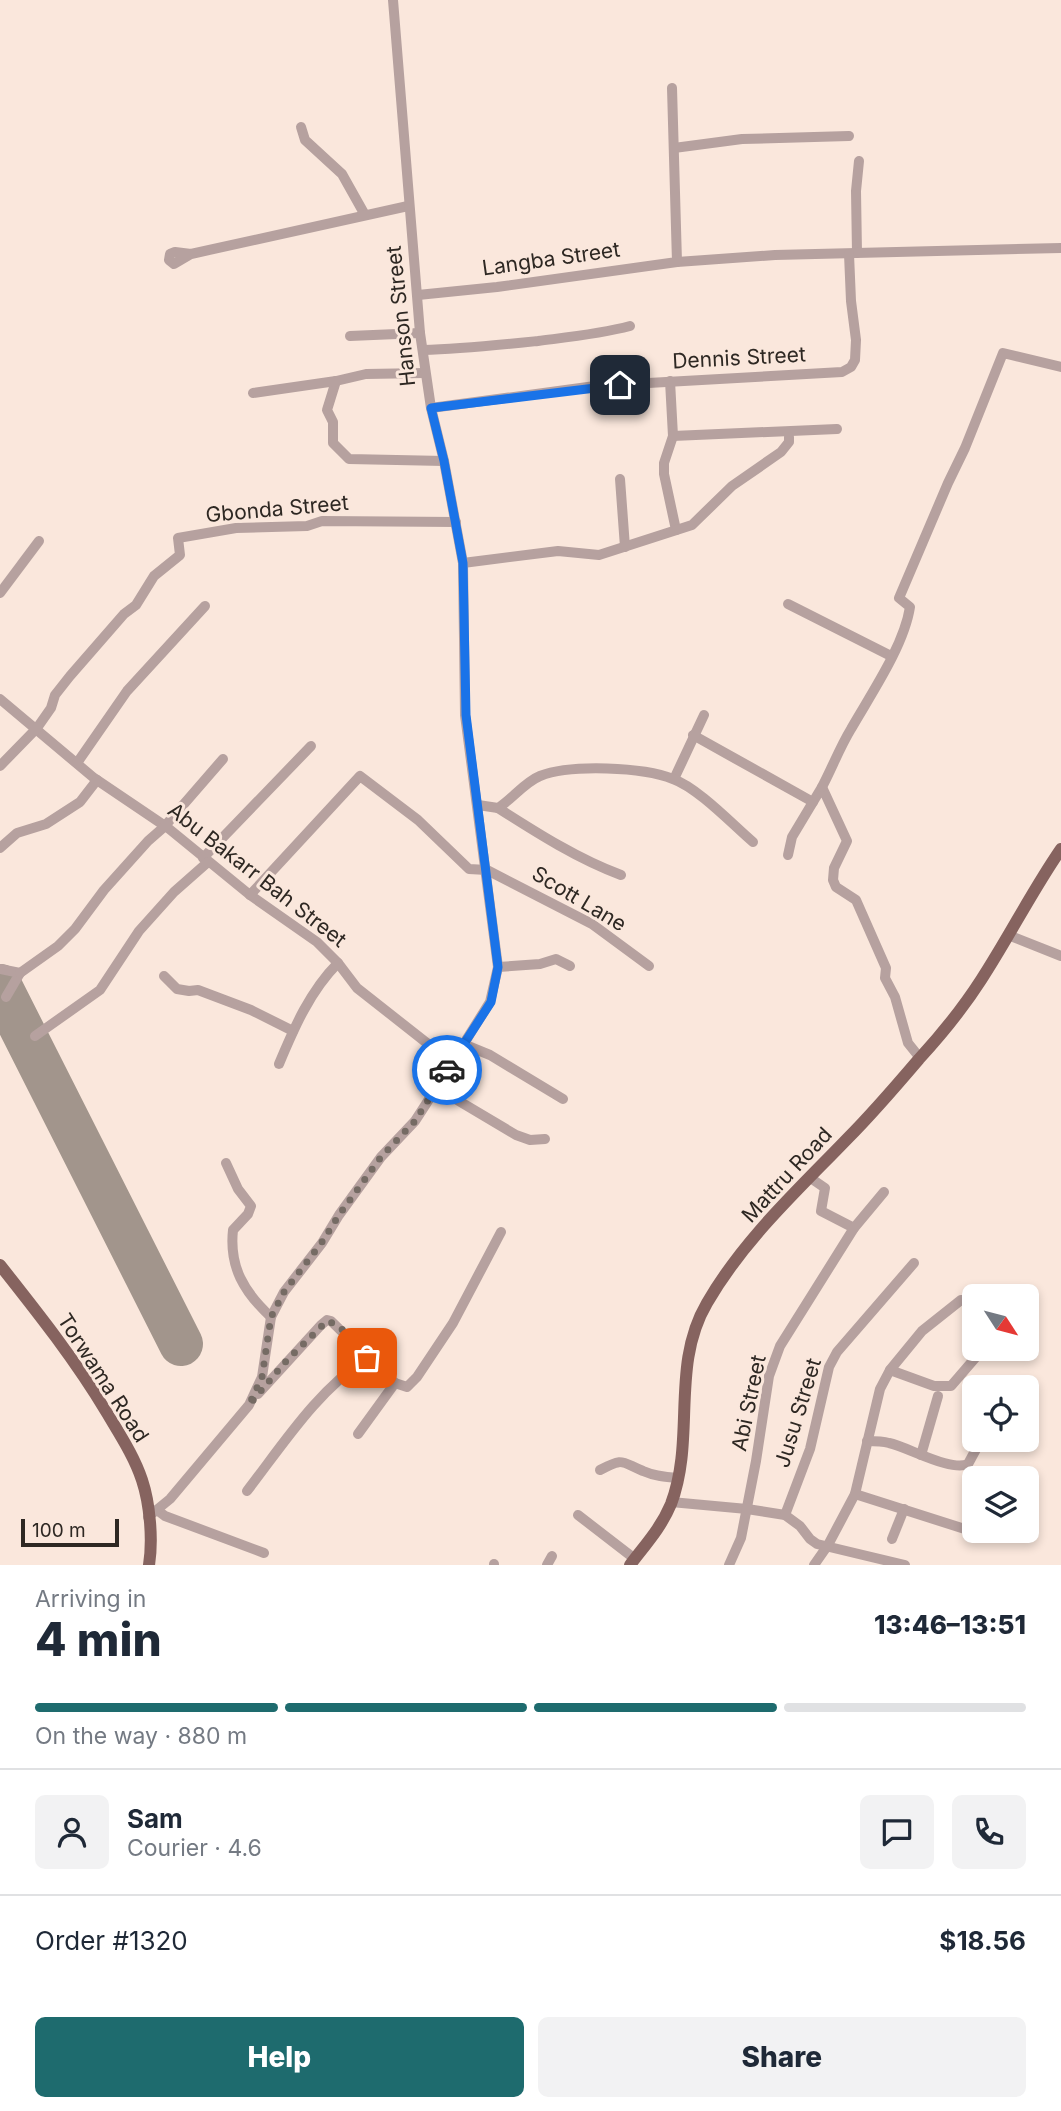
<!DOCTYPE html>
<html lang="en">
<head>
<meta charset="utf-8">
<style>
  :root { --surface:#fff; --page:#f2f2f3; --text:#1f2937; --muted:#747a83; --line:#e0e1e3; --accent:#1e6b6e }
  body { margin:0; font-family:Inter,sans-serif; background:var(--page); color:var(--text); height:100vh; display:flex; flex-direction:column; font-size:26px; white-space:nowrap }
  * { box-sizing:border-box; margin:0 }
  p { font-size:23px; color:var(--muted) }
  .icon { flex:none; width:38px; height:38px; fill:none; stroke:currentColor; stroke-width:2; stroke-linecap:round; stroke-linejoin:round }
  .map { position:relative; height:1565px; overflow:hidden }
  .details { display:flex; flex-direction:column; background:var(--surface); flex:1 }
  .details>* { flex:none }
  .needle { width:46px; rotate:126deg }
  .buttons { position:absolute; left:962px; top:1284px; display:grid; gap:14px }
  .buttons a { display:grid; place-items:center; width:77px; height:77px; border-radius:10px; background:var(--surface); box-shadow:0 4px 10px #0003; font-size:35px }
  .scale { position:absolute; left:21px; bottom:18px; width:98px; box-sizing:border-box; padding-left:7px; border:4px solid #2e2823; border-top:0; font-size:19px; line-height:24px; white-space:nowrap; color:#2e2823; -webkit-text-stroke:5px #fae7dc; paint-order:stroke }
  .pin { position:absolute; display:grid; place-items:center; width:60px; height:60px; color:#fff; margin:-30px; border-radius:14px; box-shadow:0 4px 10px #0006 }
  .courier { position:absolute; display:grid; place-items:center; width:70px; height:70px; margin:-35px; border:5px solid #1a73e8; border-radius:50%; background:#fff; color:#222; box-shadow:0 2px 9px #0007 }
  .head em { font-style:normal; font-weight:800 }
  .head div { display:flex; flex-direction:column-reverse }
  .head { display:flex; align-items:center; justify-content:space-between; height:119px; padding:0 35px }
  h1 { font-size:46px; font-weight:800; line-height:52px }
  .bar { display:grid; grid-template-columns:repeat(4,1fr); gap:10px 7px; align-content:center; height:84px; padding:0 35px }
  .bar i { height:9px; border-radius:5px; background:var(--line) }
  .bar .selected { background:var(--accent) }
  .bar p { grid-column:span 4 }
  .line { display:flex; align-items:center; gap:18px; padding:0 35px; border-top:2px solid var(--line) }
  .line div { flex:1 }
  .round { display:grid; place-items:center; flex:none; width:74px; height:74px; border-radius:10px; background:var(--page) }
  .action { display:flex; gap:14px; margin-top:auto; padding:14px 35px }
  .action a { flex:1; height:80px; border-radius:10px; background:var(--accent); color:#fff; font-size:28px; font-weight:800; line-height:80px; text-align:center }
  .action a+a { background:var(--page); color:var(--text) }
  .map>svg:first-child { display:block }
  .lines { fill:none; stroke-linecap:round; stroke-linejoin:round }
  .runway { stroke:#a2958c; stroke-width:44 }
  .minor { stroke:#b6a19f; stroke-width:10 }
  .major { stroke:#86635f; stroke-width:12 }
  .done { stroke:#756b64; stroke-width:7; stroke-dasharray:0 12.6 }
  .route { stroke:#1a73e8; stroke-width:9 }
  .labels { text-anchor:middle; stroke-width:6; stroke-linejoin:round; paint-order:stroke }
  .street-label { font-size:21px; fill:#2e2823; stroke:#fae7dc }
</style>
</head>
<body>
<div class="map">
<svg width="1061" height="1565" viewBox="0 0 1061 1565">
  <rect width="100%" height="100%" fill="#fae7dc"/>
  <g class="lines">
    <!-- runway -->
    <path class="runway" d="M 0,986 L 181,1344"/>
    <!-- minor -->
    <g class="minor">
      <path d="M 301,127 L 305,140 L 342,174 L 365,215"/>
      <path d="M 674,148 L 742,139 L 849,136"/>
      <path d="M 857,253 L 856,191 L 859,161"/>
      <path d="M 191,254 L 174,264 L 169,260 L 170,254 L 175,252 L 191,254 L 408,206"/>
      <path d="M 677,262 L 775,255 L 1061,248"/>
      <path d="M 418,295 L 497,287 L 677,262 L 672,88"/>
      <path d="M 350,336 L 420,333"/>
      <path d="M 423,350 C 461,349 499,345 538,341 C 569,337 600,334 630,326"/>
      <path d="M 336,381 L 327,410 L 333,422 L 333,443 L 349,459 L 444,461"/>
      <path d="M 670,381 L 673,436 L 664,463 L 664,474 L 676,530"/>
      <path d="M 253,393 L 336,381 L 366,374 L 425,373"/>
      <path d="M 431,408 L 595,386 L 842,372 L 851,367 L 855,360 L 856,340 L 851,301 L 849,254"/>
      <path d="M 673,436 L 837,429"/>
      <path d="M 620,479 L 625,547"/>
      <path d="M 463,563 L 558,551 L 599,555 L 692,525 L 732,486 L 781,452 L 789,442 L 789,437"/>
      <path d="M 0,593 L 39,541"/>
      <path d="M 788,604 L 891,656"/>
      <path d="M 0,699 L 94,778 L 168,828 L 250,895 L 317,942 L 338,963 L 357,988 L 451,1062"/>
      <path d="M 693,735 L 813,802 L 822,787 L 847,841 L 834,868 L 833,880 L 836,887 L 856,900 L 886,968 L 885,978 L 895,997 L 908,1043 L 920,1058"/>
      <path d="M 77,763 L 127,691 L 205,606"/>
      <path d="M 0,766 L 37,728 L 51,708 L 55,695 L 70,676 L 124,614 L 136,605 L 154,576 L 180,555 L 178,538 L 236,528 L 307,526 L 322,521 L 456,522"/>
      <path d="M 674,779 L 704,715"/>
      <path d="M 822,787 C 832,768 840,747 851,729 C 871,694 904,646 910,607 L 899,598 L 948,483 L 965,448 L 1003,353 L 1061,367"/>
      <path d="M 478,805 L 498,808 C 512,799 525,782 540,776 C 571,764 643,767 673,779 C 698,788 732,824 753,842"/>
      <path d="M 498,808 C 537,833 578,859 621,875"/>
      <path d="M 0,848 L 17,833 L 46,824 L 80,802 L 97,780"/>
      <path d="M 788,855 L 792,837 L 813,802"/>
      <path d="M 203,858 L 311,746"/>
      <path d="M 250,895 L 360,776 L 418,820 L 469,869 L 487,870 L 592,924 L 649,966"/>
      <path d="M 1008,935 L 1061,956"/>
      <path d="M 498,967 L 540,964 L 556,959 L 570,966"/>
      <path d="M 0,969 L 20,973 L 6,997"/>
      <path d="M 20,973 L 58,946 L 75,929 L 104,890 L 148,841 L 164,827 L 223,759"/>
      <path d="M 164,976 L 177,989 L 189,991 L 198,990 L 251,1010 L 293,1031"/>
      <path d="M 35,1036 L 100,990 L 139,931 L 174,892 L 208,862"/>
      <path d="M 463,1044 L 490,1055 L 563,1099"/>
      <path d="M 279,1064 C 294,1028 310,991 338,963"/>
      <path d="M 437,1088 L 516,1135 L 530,1140 L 545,1139"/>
      <path d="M 226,1163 L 238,1189 L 251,1206 L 248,1214 L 233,1230 C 229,1267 244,1292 271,1317"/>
      <path d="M 809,1177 L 825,1188 L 821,1211 L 854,1228"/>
      <path d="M 890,1370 L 934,1386 L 951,1386 L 976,1357"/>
      <path d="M 395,1383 L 407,1387 L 417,1377 L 453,1323 L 501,1232"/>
      <path d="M 258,1394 L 321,1325 L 327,1320 L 331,1321 L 395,1383 L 358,1434"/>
      <path d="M 867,1441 C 874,1441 882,1441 889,1443 C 908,1447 951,1472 968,1464 L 981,1440"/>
      <path d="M 921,1455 L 938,1396"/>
      <path d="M 600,1470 C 624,1457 621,1462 643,1471 C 654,1476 666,1477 678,1478"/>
      <path d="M 247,1491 C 284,1443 317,1391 367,1358"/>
      <path d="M 855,1494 L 993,1538"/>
      <path d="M 671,1502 L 747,1509 L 785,1515 L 800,1526 L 810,1539 L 817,1544 L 905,1565"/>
      <path d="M 157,1510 L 165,1516 L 264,1553"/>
      <path d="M 578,1515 L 635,1559"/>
      <path d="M 785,1515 L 810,1449 L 829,1367 L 837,1352 L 914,1263"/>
      <path d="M 148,1517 L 170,1499 L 249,1405 L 262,1377 L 271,1317 L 284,1292 L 322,1243 L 339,1215 L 381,1157 L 415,1121 L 426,1104 L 490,1002 L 498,967 L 465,715 L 463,563 L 444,461 L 431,408 L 420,333 L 393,0"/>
      <path d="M 892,1539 L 904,1509"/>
      <path d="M 494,1565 L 494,1564"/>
      <path d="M 547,1565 L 552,1556"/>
      <path d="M 729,1565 L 741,1538 L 756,1461 L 769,1376 L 780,1346 L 854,1228 L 884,1192"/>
      <path d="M 814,1565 L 828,1545 L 855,1494 L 880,1389 L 890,1370 L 922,1331 L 961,1300"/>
    </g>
    <!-- major -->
    <g class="major">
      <path d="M 0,1265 C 38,1313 76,1361 107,1413 C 120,1435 134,1456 142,1480 C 150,1504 153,1540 149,1565"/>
      <path d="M 630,1565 C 645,1545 661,1528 671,1504 C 696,1438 670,1366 707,1303 C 744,1239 798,1190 848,1138 C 873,1113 896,1086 919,1059 C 941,1035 963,1008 981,980 C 1009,937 1032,891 1061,849"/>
    </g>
  </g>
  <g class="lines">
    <!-- done -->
    <path class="done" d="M 367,1358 C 356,1345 343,1325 327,1321 L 287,1360 L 249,1405 L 262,1377 L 271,1317 L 284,1292 L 322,1242 L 339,1215 L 381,1157 L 415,1121 L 447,1070"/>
    <!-- route -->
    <path class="route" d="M 447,1070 L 491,1002 L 498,967 L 466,715 L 463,563 L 444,461 L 431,408 L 620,385"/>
  </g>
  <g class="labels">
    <!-- street labels -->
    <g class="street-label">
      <text transform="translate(551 259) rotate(-8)" y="7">Langba Street</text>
      <text transform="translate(401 316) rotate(-96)" y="7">Hanson Street</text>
      <text transform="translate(739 358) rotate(-3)" y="7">Dennis Street</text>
      <text transform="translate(277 509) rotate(-5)" y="7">Gbonda Street</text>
      <text transform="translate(257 875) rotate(38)" y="7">Abu Bakarr Bah Street</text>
      <text transform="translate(579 899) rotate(31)" y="7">Scott Lane</text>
      <text transform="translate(787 1175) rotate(-47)" y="7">Mattru Road</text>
      <text transform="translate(103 1378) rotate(57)" y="7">Torwama Road</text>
      <text transform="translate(749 1403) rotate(-78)" y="7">Abi Street</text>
      <text transform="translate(798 1413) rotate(-73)" y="7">Jusu Street</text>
    </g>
  </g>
</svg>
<div class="buttons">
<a><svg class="needle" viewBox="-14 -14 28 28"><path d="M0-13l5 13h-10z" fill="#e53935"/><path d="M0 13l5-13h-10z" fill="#747a83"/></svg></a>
<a><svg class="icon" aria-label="locate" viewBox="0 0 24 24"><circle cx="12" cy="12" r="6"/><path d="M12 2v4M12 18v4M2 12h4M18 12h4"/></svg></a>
<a><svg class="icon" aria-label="layers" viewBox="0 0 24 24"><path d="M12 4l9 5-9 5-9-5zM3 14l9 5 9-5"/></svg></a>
</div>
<div class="scale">100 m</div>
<div class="pin" style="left:367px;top:1358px;background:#ea580c"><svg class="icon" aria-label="bag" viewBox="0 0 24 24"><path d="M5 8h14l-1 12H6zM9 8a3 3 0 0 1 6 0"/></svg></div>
<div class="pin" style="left:620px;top:385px;background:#1f2937"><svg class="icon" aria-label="home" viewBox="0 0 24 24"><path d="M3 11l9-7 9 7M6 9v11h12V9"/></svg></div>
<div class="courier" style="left:447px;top:1070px"><svg class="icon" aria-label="car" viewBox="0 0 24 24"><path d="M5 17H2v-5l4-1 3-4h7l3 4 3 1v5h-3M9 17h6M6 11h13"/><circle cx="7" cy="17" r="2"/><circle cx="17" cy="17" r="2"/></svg></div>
</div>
<section class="details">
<div class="head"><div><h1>4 min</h1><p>Arriving in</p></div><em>13:46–13:51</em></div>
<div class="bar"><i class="selected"></i><i class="selected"></i><i class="selected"></i><i></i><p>On the way · 880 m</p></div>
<div class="line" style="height:126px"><a class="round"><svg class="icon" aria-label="person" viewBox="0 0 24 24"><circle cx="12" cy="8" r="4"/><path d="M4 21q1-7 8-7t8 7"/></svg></a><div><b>Sam</b><p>Courier · 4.6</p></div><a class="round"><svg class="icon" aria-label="chat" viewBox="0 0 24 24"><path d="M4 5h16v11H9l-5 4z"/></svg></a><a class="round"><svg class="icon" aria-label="phone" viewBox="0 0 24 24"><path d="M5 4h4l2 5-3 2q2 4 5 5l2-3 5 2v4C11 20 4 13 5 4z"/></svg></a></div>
<div class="line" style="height:91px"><div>Order #1320</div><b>$18.56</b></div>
<div class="action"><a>Help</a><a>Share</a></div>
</section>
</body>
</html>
